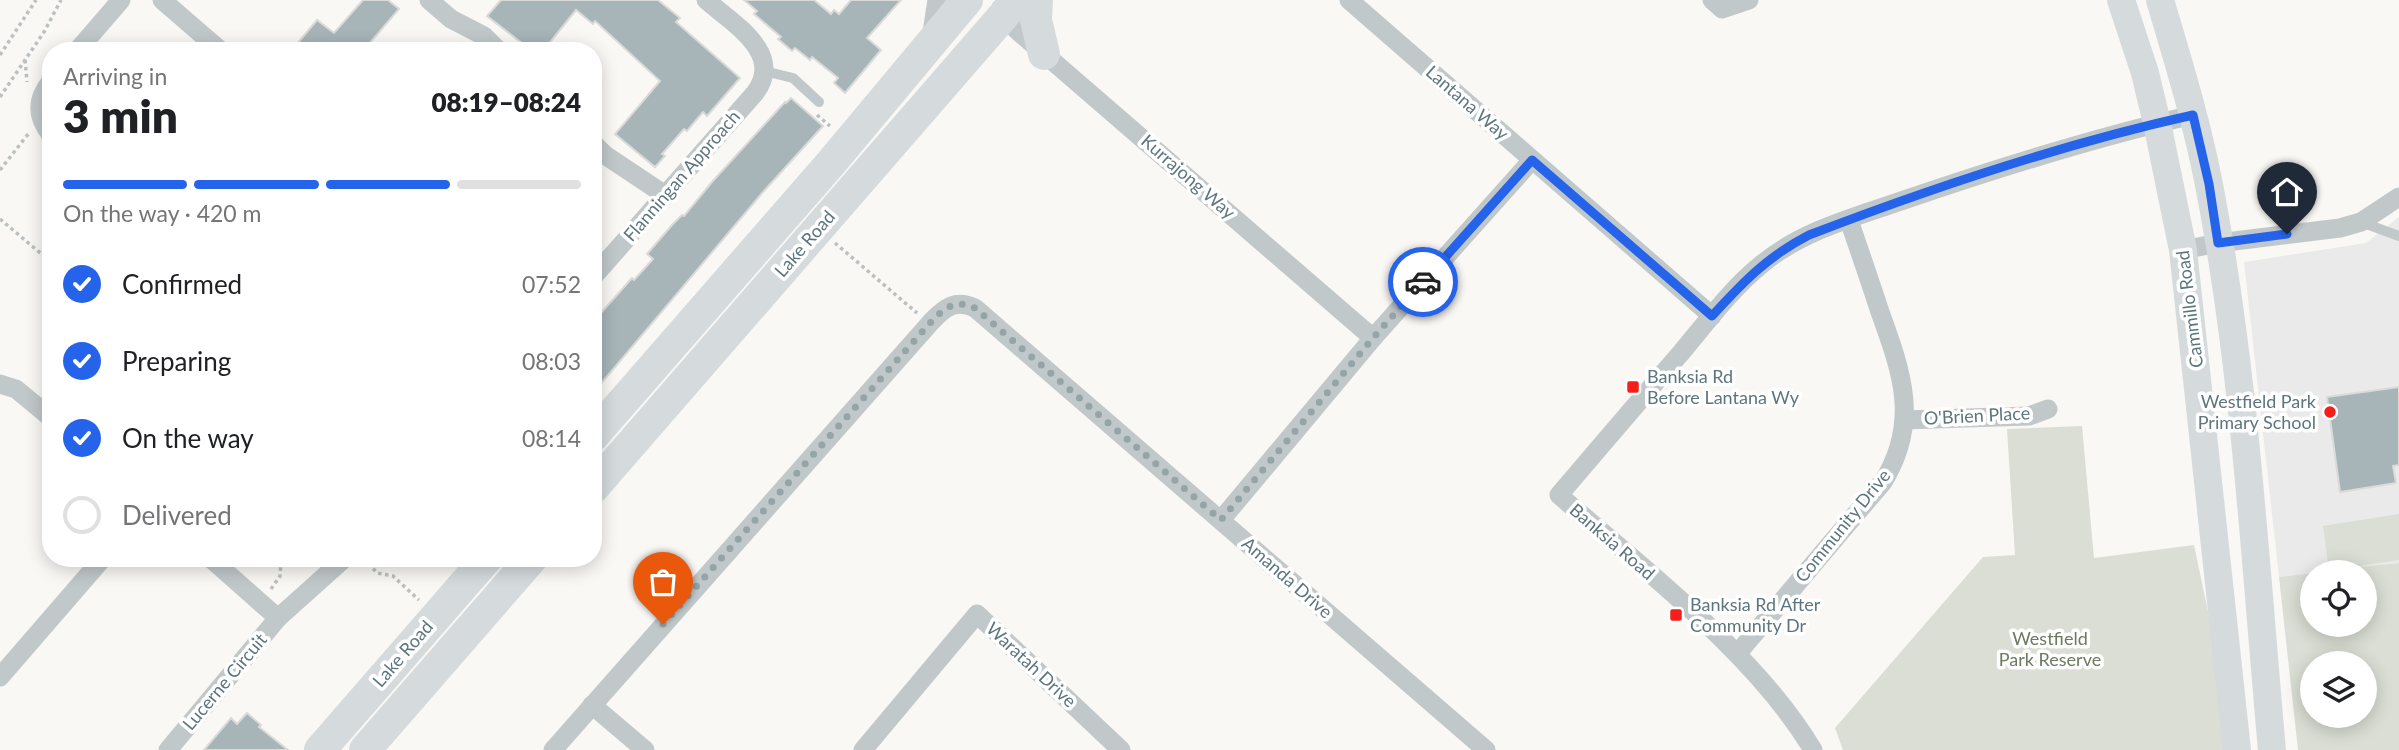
<!DOCTYPE html>
<html lang="en">
<head>
<meta charset="utf-8">
<style>
  :root { --surface:#fff; --page:#f2f2f2; --text:#202124; --muted:#757577; --line:#e0e0e0; --accent:#2563eb }
  body { margin:0; font-family:Lato,sans-serif; background:var(--page); color:var(--text); height:100vh; display:flex; flex-direction:column; font-size:26px; white-space:nowrap }
  * { box-sizing:border-box; margin:0 }
  p { font-size:23px; color:var(--muted) }
  .icon { flex:none; width:38px; height:38px; fill:none; stroke:currentColor; stroke-width:2; stroke-linecap:round; stroke-linejoin:round }
  .map { position:relative; flex:1; overflow:hidden }
  .side { position:absolute; left:42px; top:42px; width:560px; height:525px; display:flex; flex-direction:column; background:var(--surface); border-radius:28px; box-shadow:0 4px 18px #0003 }
  .side>* { flex:none }
  .buttons { position:absolute; left:2300px; top:560px; display:grid; gap:14px }
  .buttons a { display:grid; place-items:center; width:77px; height:77px; border-radius:50%; background:var(--surface); box-shadow:0 4px 18px #0003; font-size:35px }
  .pin { position:absolute; display:grid; place-items:center; width:60px; height:60px; color:#fff; margin:-72px -30px; border-radius:50% 50% 50% 0; rotate:-45deg; box-shadow:0 0 7px #0007 }
  .pin .icon { rotate:45deg }
  .courier { position:absolute; display:grid; place-items:center; width:70px; height:70px; margin:-35px; border:5px solid #2563eb; border-radius:50%; background:#fff; color:#222; box-shadow:0 2px 9px #0007 }
  .overview em { font-style:normal; font-weight:800 }
  .overview div { display:flex; flex-direction:column-reverse }
  .overview { display:flex; align-items:center; justify-content:space-between; height:119px; padding:0 21px }
  h1 { font-size:46px; font-weight:800; line-height:52px }
  .bar { display:grid; grid-template-columns:repeat(4,1fr); gap:10px 7px; align-content:center; height:84px; padding:0 21px }
  .bar i { height:9px; border-radius:5px; background:var(--line) }
  .bar .selected { background:var(--accent) }
  .bar p { grid-column:span 4 }
  ol { padding:0 21px; list-style:none }
  li { display:flex; align-items:center; gap:21px; height:77px }
  li p { margin-inline-start:auto }
  li .icon { padding:7px; border-radius:50%; background:var(--accent); color:#fff; stroke-width:4 }
  li:last-child { color:var(--muted) }
  li i { width:38px; height:38px; border:4px solid var(--line); border-radius:50% }
  .map>svg:first-child { display:block }
  .built { fill:#e9eae9 }
  .green { fill:#daded4; fill-rule:evenodd }
  .building { fill:#a7b5b8; stroke:#dadad8; stroke-width:2 }
  .lines { fill:none; stroke-linecap:round; stroke-linejoin:round }
  .path { stroke:#bbc0c2; stroke-width:3.5; stroke-dasharray:3.5 3.5; stroke-linecap:butt }
  .lane { stroke:#c1c8ca; stroke-width:10 }
  .street { stroke:#c1c8ca; stroke-width:19 }
  .secondary { stroke:#d5dbdd; stroke-width:28 }
  .primary { stroke:#d5dbdd; stroke-width:32 }
  .done { stroke:#94a4a7; stroke-width:7; stroke-dasharray:0 12.6 }
  .route { stroke:#2563eb; stroke-width:9 }
  .poi-dot { fill:#f41e1a; stroke:#fff; stroke-width:2.5 }
  .labels { text-anchor:middle; stroke-width:7; stroke-linejoin:round; paint-order:stroke }
  .street-label { font-size:18px; fill:#5d767d; stroke:#fff }
  .poi-label { font-size:18px; fill:#5d767d; stroke:#fff; text-anchor:start }
  .park-label { font-size:18px; fill:#6b7a60; stroke:#fff }
</style>
</head>
<body>
<div class="map">
<svg width="2399" height="750" viewBox="0 0 2399 750">
  <rect width="100%" height="100%" fill="#f9f8f5"/>
  <!-- built -->
  <path class="built" d="M 2399,217 L 2399,563 L 2279,577 L 2244,262 L 2366,243 Z"/>
  <!-- green -->
  <g class="green">
    <path d="M 2082,426 L 2094,558 L 2194,545 L 2217,654 L 2224,750 L 1843,750 L 1835,728 L 1983,557 L 2015,555 L 2007,429 Z"/>
    <path d="M 2399,514 L 2399,560 L 2340,569 L 2399,563 L 2399,750 L 2298,750 L 2279,577 L 2312,573 L 2312,625 L 2364,625 L 2364,572 L 2316,572 L 2329,570 L 2323,526 ZM 2364,663 L 2364,716 L 2312,716 L 2312,663 Z"/>
  </g>
  <!-- building -->
  <g class="building">
    <path d="M 363,0 L 388,0 L 399,9 L 363,51 L 291,51 L 317,20 L 334,33 Z"/>
    <path d="M 501,0 L 658,0 L 680,18 L 676,22 L 740,78 L 707,116 L 703,112 L 687,131 L 684,129 L 662,154 L 665,156 L 655,167 L 615,134 L 660,81 L 595,21 L 593,24 L 576,10 L 543,51 L 532,51 L 487,16 Z"/>
    <path d="M 744,0 L 814,0 L 831,14 L 834,10 L 839,14 L 851,0 L 901,0 L 867,38 L 881,50 L 845,93 L 834,83 L 838,78 L 812,57 L 810,60 L 795,48 L 792,51 L 778,39 L 781,37 L 754,14 L 757,11 Z"/>
    <path d="M 791,98 L 823,126 L 763,192 L 593,393 L 593,322 L 632,278 L 634,280 L 653,259 L 647,254 L 672,225 L 682,215 L 684,216 L 712,182 L 785,102 L 786,103 Z"/>
    <path d="M 2399,387 L 2399,465 L 2393,466 L 2396,483 L 2340,492 L 2327,397 Z"/>
    <path d="M 247,713 L 261,725 L 259,727 L 288,750 L 204,750 L 231,718 L 237,724 Z"/>
  </g>
  <g class="lines">
    <!-- path -->
    <g class="path">
      <path d="M 0,55 L 36,0"/>
      <path d="M 25,60 L 27,82"/>
      <path d="M 0,97 L 44,32 L 61,0"/>
      <path d="M 817,115 L 830,126"/>
      <path d="M 0,170 L 29,133"/>
      <path d="M 0,219 L 51,262"/>
      <path d="M 835,243 L 917,313"/>
      <path d="M 364,558 L 377,573 L 393,576 L 419,600"/>
      <path d="M 271,589 L 280,576 L 281,560"/>
    </g>
    <!-- lane -->
    <g class="lane">
      <path d="M 764,71 L 793,78 L 819,102"/>
      <path d="M 2361,222 L 2399,236"/>
    </g>
    <!-- street -->
    <g class="street">
      <path d="M 162,0 L 221,51"/>
      <path d="M 429,0 L 451,19 L 484,36 L 499,51"/>
      <path d="M 1349,0 L 1712,316"/>
      <path d="M 1712,0 L 1722,9 L 1749,0"/>
      <path d="M 1001,8 L 1003,16 L 1020,33 L 1373,338"/>
      <path d="M 931,39 L 937,0"/>
      <path d="M 77,51 L 121,0"/>
      <path d="M 51,81 C 36,100 36,116 51,135"/>
      <path d="M 593,143 L 605,155 L 665,195"/>
      <path d="M 2183,250 L 2218,243 L 2340,228 L 2361,222 L 2399,197"/>
      <path d="M 593,277 L 755,93 C 785,53 732,23 706,0"/>
      <path d="M 0,384 L 16,389 L 51,418"/>
      <path d="M 1904,420 L 2029,416 L 2048,409"/>
      <path d="M 1221,520 L 1373,338 L 1532,160"/>
      <path d="M 210,558 L 278,618"/>
      <path d="M 1737,654 L 1883,482 C 1920,422 1902,373 1880,312 C 1870,281 1859,250 1849,220"/>
      <path d="M 0,677 L 103,558"/>
      <path d="M 592,705 L 645,750"/>
      <path d="M 168,750 L 278,618 L 345,558"/>
      <path d="M 553,750 L 931,322 C 945,307 956,299 975,308 L 1486,750"/>
      <path d="M 863,750 L 977,614 L 1121,750"/>
      <path d="M 1813,750 C 1755,653 1644,570 1559,495 C 1599,448 1639,401 1680,354 C 1706,323 1731,289 1762,264 C 1803,230 1858,216 1907,199 C 2001,167 2096,137 2193,115"/>
    </g>
    <!-- secondary -->
    <g class="secondary">
      <path d="M 2121,0 L 2145,73 L 2157,123 L 2183,250 L 2237,750"/>
      <path d="M 2160,0 C 2178,61 2197,122 2209,185 C 2245,369 2255,563 2272,750"/>
    </g>
    <!-- primary -->
    <g class="primary">
      <path d="M 1037,0 L 1036,20 L 1044,54"/>
      <path d="M 593,436 L 831,163 L 967,0"/>
      <path d="M 593,488 L 1017,0"/>
      <path d="M 320,750 L 487,558"/>
      <path d="M 365,750 L 532,558"/>
    </g>
  </g>
  <g class="lines">
    <!-- done -->
    <path class="done" d="M 663,624 L 931,322 C 945,307 956,299 975,308 L 1221,520 L 1373,338 L 1423,282"/>
    <!-- route -->
    <path class="route" d="M 1423,282 L 1532,160 L 1712,316 C 1743,282 1768,256 1809,235 C 1934,187 2062,144 2193,115 L 2209,184 L 2218,243 L 2287,234"/>
  </g>
  <!-- markers -->
  <g class="poi-dot">
    <rect x="1626" y="380" width="14" height="14" rx="3.5"/>
    <circle cx="2330" cy="412" r="7"/>
    <rect x="1669" y="608" width="14" height="14" rx="3.5"/>
  </g>
  <g class="labels">
    <!-- street labels -->
    <g class="street-label">
      <text transform="translate(1467 103) rotate(41)" y="6">Lantana Way</text>
      <text transform="translate(682 176) rotate(-49)" y="6">Flanningan Approach</text>
      <text transform="translate(1188 177) rotate(41)" y="6">Kurrajong Way</text>
      <text transform="translate(805 244) rotate(-49)" y="6">Lake Road</text>
      <text transform="translate(2190 309) rotate(-97)" y="6">Cammillo Road</text>
      <text transform="translate(1977 416) rotate(-3)" y="6">O'Brien Place</text>
      <text transform="translate(1843 526) rotate(-51)" y="6">Community Drive</text>
      <text transform="translate(1612 542) rotate(41)" y="6">Banksia Road</text>
      <text transform="translate(1287 578) rotate(41)" y="6">Amanda Drive</text>
      <text transform="translate(403 654) rotate(-49)" y="6">Lake Road</text>
      <text transform="translate(1031 665) rotate(43)" y="6">Waratah Drive</text>
      <text transform="translate(225 682) rotate(-50)" y="6">Lucerne Circuit</text>
    </g>
    <!-- poi labels -->
    <g class="poi-label">
      <text x="1647" y="383">Banksia Rd<tspan x="1647" dy="21">Before Lantana Wy</tspan></text>
      <text x="2316" y="408" text-anchor="end">Westfield Park<tspan x="2316" dy="21">Primary School</tspan></text>
      <text x="1690" y="611">Banksia Rd After<tspan x="1690" dy="21">Community Dr</tspan></text>
    </g>
    <!-- park labels -->
    <g class="park-label">
      <text x="2050" y="645">Westfield<tspan x="2050" dy="21">Park Reserve</tspan></text>
    </g>
  </g>
</svg>
<div class="buttons">
<a><svg class="icon" aria-label="locate" viewBox="0 0 24 24"><circle cx="12" cy="12" r="6"/><path d="M12 2v4M12 18v4M2 12h4M18 12h4"/></svg></a>
<a><svg class="icon" aria-label="layers" viewBox="0 0 24 24"><path d="M12 4l9 5-9 5-9-5zM3 14l9 5 9-5"/></svg></a>
</div>
<div class="pin" style="left:663px;top:624px;background:#ea580c"><svg class="icon" aria-label="bag" viewBox="0 0 24 24"><path d="M5 8h14l-1 12H6zM9 8a3 3 0 0 1 6 0"/></svg></div>
<div class="pin" style="left:2287px;top:234px;background:#1f2937"><svg class="icon" aria-label="home" viewBox="0 0 24 24"><path d="M3 11l9-7 9 7M6 9v11h12V9"/></svg></div>
<div class="courier" style="left:1423px;top:282px"><svg class="icon" aria-label="car" viewBox="0 0 24 24"><path d="M5 17H2v-5l4-1 3-4h7l3 4 3 1v5h-3M9 17h6M6 11h13"/><circle cx="7" cy="17" r="2"/><circle cx="17" cy="17" r="2"/></svg></div>
<section class="side">
<div class="overview"><div><h1>3 min</h1><p>Arriving in</p></div><em>08:19–08:24</em></div>
<div class="bar"><i class="selected"></i><i class="selected"></i><i class="selected"></i><i></i><p>On the way · 420 m</p></div>
<ol>
<li><svg class="icon" aria-label="check" viewBox="0 0 24 24"><path d="M5 12l5 5 9-10"/></svg>Confirmed<p>07:52</p></li>
<li><svg class="icon" aria-label="check" viewBox="0 0 24 24"><path d="M5 12l5 5 9-10"/></svg>Preparing<p>08:03</p></li>
<li><svg class="icon" aria-label="check" viewBox="0 0 24 24"><path d="M5 12l5 5 9-10"/></svg>On the way<p>08:14</p></li>
<li><i></i>Delivered</li>
</ol>
</section>
</div>
</body>
</html>
